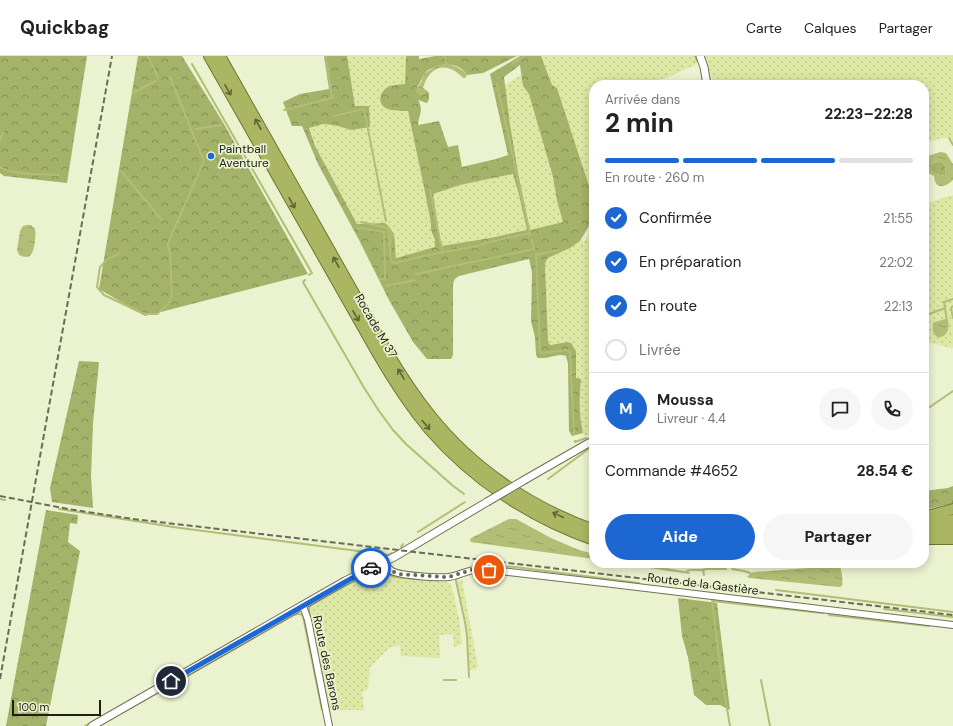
<!DOCTYPE html>
<html lang="fr">
<head>
<meta charset="utf-8">
<style>
  :root { --surface:#fff; --page:#f6f6f6; --text:#222; --muted:#767676; --line:#e0e0e0; --accent:#1c67d2 }
  body { margin:0; font-family:"DM Sans",sans-serif; background:var(--page); color:var(--text); height:100vh; display:flex; flex-direction:column; font-size:15px; white-space:nowrap }
  * { box-sizing:border-box; margin:0 }
  p { font-size:13px; color:var(--muted) }
  .icon { flex:none; width:22px; height:22px; fill:none; stroke:currentColor; stroke-width:2; stroke-linecap:round; stroke-linejoin:round }
  .map { position:relative; flex:1; overflow:hidden }
  .panel { position:absolute; left:589px; top:24px; width:340px; height:488px; display:flex; flex-direction:column; background:var(--surface); border-radius:16px; box-shadow:0 2px 10px #0003 }
  .panel>* { flex:none }
  .scale { position:absolute; left:12px; bottom:10px; width:89px; box-sizing:border-box; padding-left:4px; border:2px solid #1d2013; border-top:0; font-size:11px; line-height:14px; white-space:nowrap; color:#1d2013; -webkit-text-stroke:3px #ebf2cf; paint-order:stroke }
  .pin { position:absolute; display:grid; place-items:center; width:34px; height:34px; color:#fff; margin:-17px; border:2px solid #fff; border-radius:50%; box-shadow:0 1px 4px #0007 }
  .courier { position:absolute; display:grid; place-items:center; width:40px; height:40px; margin:-20px; border:3px solid #1c67d2; border-radius:50%; background:#fff; color:#222; box-shadow:0 1px 5px #0007 }
  .head em { font-style:normal; font-weight:700 }
  .head div { display:flex; flex-direction:column-reverse }
  .head { display:flex; align-items:center; justify-content:space-between; height:68px; padding:0 16px }
  h1 { font-size:26px; font-weight:700; line-height:30px }
  .bar { display:grid; grid-template-columns:repeat(4,1fr); gap:6px 4px; align-content:center; height:48px; padding:0 16px }
  .bar i { height:5px; border-radius:3px; background:var(--line) }
  .bar .active { background:var(--accent) }
  .bar p { grid-column:span 4 }
  .line { display:flex; align-items:center; gap:10px; padding:0 16px; border-top:1px solid var(--line) }
  .line div { flex:1 }
  .round { display:grid; place-items:center; flex:none; width:42px; height:42px; border-radius:21px; background:var(--page) }
  ol { padding:0 16px; list-style:none }
  li { display:flex; align-items:center; gap:12px; height:44px }
  li p { margin-inline-start:auto }
  li .icon { padding:4px; border-radius:50%; background:var(--accent); color:#fff; stroke-width:4 }
  li:last-child { color:var(--muted) }
  li i { width:22px; height:22px; border:2px solid var(--line); border-radius:50% }
  .button { display:flex; gap:8px; margin-top:auto; padding:8px 16px }
  .button a { flex:1; height:46px; border-radius:24px; background:var(--accent); color:#fff; font-size:16px; font-weight:700; line-height:46px; text-align:center }
  .button a+a { background:var(--page); color:var(--text) }
  header { display:flex; align-items:center; gap:24px; box-sizing:border-box; height:56px; padding:0 20px; background:var(--surface); border-bottom:1px solid var(--line) }
  header strong { font-size:19px }
  nav { display:flex; gap:22px; margin-inline-start:auto; font-size:14px }
  .map>svg:first-child { display:block }
  .green { fill:url(#green-dots) }
  .forest { fill:url(#forest-crowns); fill-rule:evenodd }
  .water { fill:url(#water-ripples); fill-rule:evenodd }
  .lines { fill:none; stroke-linecap:round; stroke-linejoin:round }
  .stream { stroke:#b2be76; stroke-width:2 }
  .minor-casing { stroke:#6d7354; stroke-width:8 }
  .tertiary-casing { stroke:#6d7354; stroke-width:9 }
  .trunk-casing { stroke:#6c762d; stroke-width:12 }
  .minor { stroke:#fff; stroke-width:6 }
  .tertiary { stroke:#fff; stroke-width:7 }
  .trunk { stroke:#abb662; stroke-width:10 }
  .rail { stroke:#696d58; stroke-width:2; stroke-dasharray:6 3; stroke-linecap:butt }
  .tertiary-bridge-casing { stroke:#6d7354; stroke-width:9; stroke-linecap:butt }
  .tertiary-bridge { stroke:#fff; stroke-width:7 }
  .oneway { stroke:#5d6437 }
  .done { stroke:#656a55; stroke-width:4; stroke-dasharray:0 7.2 }
  .route { stroke:#1c67d2; stroke-width:5 }
  .poi-dot { fill:#1c67d2; stroke:#ebf2cf; stroke-width:1.5 }
  .labels { text-anchor:middle; stroke-width:3.5; stroke-linejoin:round; paint-order:stroke }
  .poi-label { font-size:12px; fill:#1d2013; stroke:#ebf2cf; text-anchor:start }
  .street-label { font-size:12px; fill:#1d2013; stroke:#ebf2cf }
</style>
</head>
<body>
<header>
<strong>Quickbag</strong>
<nav><a>Carte</a><a>Calques</a><a>Partager</a></nav>
</header>
<div class="map">
<svg width="953" height="670" viewBox="0 0 953 670">
  <defs>
    <pattern id="green-dots" width="8" height="8" patternUnits="userSpaceOnUse"><rect width="8" height="8" fill="#dce8a4"/><path d="M2 2h.1M6 6h.1" fill="none" stroke="#bcc78c" stroke-width="1.8" stroke-linecap="round"/></pattern>
    <pattern id="forest-crowns" width="20" height="18" patternUnits="userSpaceOnUse"><rect width="20" height="18" fill="#a5b269"/><path d="M2 6a3 3 0 1 1 6 0M12 15a3 3 0 1 1 6 0" fill="none" stroke="#869055"/></pattern>
    <pattern id="water-ripples" width="26" height="14" patternUnits="userSpaceOnUse"><rect width="26" height="14" fill="#b2be76"/><path d="M2 4q2-2 4 0t4 0M15 11q2-2 4 0t4 0" fill="none" stroke="#99a365"/></pattern>
  </defs>
  <rect width="100%" height="100%" fill="#ebf2cf"/>
  <!-- green -->
  <g class="green">
    <path d="M 347,0 L 406,0 L 405,28 L 390,30 L 382,37 L 380,46 L 382,50 L 385,52 L 393,55 L 408,55 L 426,141 L 431,169 L 431,174 L 435,184 L 435,192 L 395,202 C 395,187 397,177 384,167 L 357,168 L 315,90 L 309,72 L 323,68 L 334,69 L 351,74 L 355,50 Z"/>
    <path d="M 541,0 L 695,0 L 697,8 L 666,22 L 644,29 L 594,29 L 594,154 L 593,154 L 593,142 L 557,32 L 552,29 Z"/>
    <path d="M 705,0 L 953,0 L 953,90 L 948,81 L 924,87 L 924,29 L 713,29 L 710,16 Z"/>
    <path d="M 521,19 L 523,30 L 529,38 L 553,121 L 557,145 L 563,166 L 530,174 C 520,126 511,78 505,29 Z"/>
    <path d="M 513,118 L 519,139 L 527,174 L 490,182 L 441,190 L 432,138 L 460,129 Z"/>
    <path d="M 953,139 L 953,292 L 929,287 L 924,275 L 924,148 Z"/>
    <path d="M 594,170 L 594,303 L 590,304 L 594,377 L 584,380 C 578,362 578,342 581,324 L 576,322 L 576,295 L 567,286 L 551,289 L 549,288 L 548,285 L 545,209 L 546,205 L 548,202 L 570,192 L 583,183 L 583,187 Z"/>
    <path d="M 375,517 L 379,517 L 396,522 L 446,526 L 450,528 L 452,532 L 459,562 L 462,588 L 454,591 L 453,578 L 439,579 L 440,602 L 401,600 L 400,589 L 391,591 L 388,593 L 371,610 L 370,612 L 368,633 L 362,636 L 364,654 L 329,654 L 310,553 L 311,551 L 367,519 Z"/>
    <path d="M 462,524 L 478,611 L 476,613 L 470,614 L 466,564 L 457,525 Z"/>
  </g>
  <!-- forest -->
  <g class="forest">
    <path d="M 0,0 L 87,0 L 67,127 L 4,120 L 0,117 Z"/>
    <path d="M 138,0 L 182,0 L 224,68 L 308,218 L 145,260 L 99,233 Z"/>
    <path d="M 324,0 L 347,0 L 355,50 L 369,50 L 370,71 L 351,74 L 334,69 L 323,68 L 309,72 L 315,90 L 357,168 L 385,167 C 398,178 394,186 396,202 L 435,191 L 435,184 L 431,174 L 431,168 L 426,141 L 408,55 C 398,55 376,56 381,39 C 383,35 385,32 390,30 C 394,29 400,28 405,28 L 406,0 L 419,0 L 419,3 L 435,0 L 517,0 L 483,17 L 467,19 C 460,7 444,6 433,12 C 430,13 427,14 425,17 C 422,21 421,27 417,31 L 424,38 L 426,34 L 429,37 L 429,43 L 427,47 L 418,44 C 424,54 419,58 418,69 L 439,65 L 448,91 L 458,89 L 462,111 L 496,103 L 508,99 L 490,18 L 520,0 L 541,0 L 552,29 L 557,32 L 593,142 L 594,163 L 592,165 L 580,185 L 570,192 L 548,202 L 546,205 L 545,209 L 548,285 L 549,288 L 551,289 L 567,286 L 571,287 L 576,295 L 576,322 L 581,323 C 579,341 579,359 583,377 L 572,380 L 569,375 L 568,308 L 566,300 C 559,297 552,301 545,302 C 543,302 539,302 538,302 L 536,299 L 535,281 L 531,265 L 532,216 L 529,203 L 459,220 C 453,223 453,227 453,233 L 453,299 L 451,303 L 427,303 L 413,286 L 389,244 L 359,184 L 318,108 L 302,70 L 292,70 L 283,46 L 300,38 L 329,33 ZM 520,9 L 523,30 L 529,38 L 553,121 L 557,145 L 563,166 L 530,174 L 518,116 L 510,68 L 504,21 ZM 513,118 L 519,139 L 527,174 L 490,182 L 441,190 L 433,138 L 460,129 Z"/>
    <path d="M 941,105 C 945,108 947,114 945,119 L 941,120 L 932,116 L 930,111 L 934,107 Z"/>
    <path d="M 79,305 L 99,306 L 93,367 L 91,420 L 93,452 L 52,446 L 50,432 Z"/>
    <path d="M 953,430 L 953,447 L 924,454 L 924,435 L 948,432 Z"/>
    <path d="M 46,454 L 78,459 L 77,468 L 70,467 L 68,486 L 80,495 L 67,565 L 46,670 L 6,670 Z"/>
    <path d="M 678,542 L 717,547 L 730,654 L 720,649 L 706,649 L 694,639 L 688,601 L 682,580 Z"/>
  </g>
  <!-- water -->
  <g class="water">
    <path d="M 448,8 C 455,10 463,13 467,19 L 465,22 L 463,22 C 447,4 429,10 423,32 L 426,34 L 424,38 L 421,40 L 417,37 L 416,33 L 421,27 L 424,18 L 428,15 L 438,9 Z"/>
    <path d="M 940,96 L 946,97 L 953,108 L 953,124 C 945,132 935,134 934,120 L 926,116 L 925,107 L 927,105 L 928,100 ZM 941,105 C 945,108 947,114 945,119 L 942,120 L 932,116 L 930,111 L 934,107 Z"/>
    <path d="M 27,169 L 31,169 L 35,173 C 36,177 35,181 35,186 C 33,196 32,205 19,199 L 17,194 L 20,175 L 23,170 Z"/>
    <path d="M 945,263 L 948,264 C 953,282 930,290 933,267 L 935,266 Z"/>
    <path d="M 509,463 L 516,463 L 551,482 L 579,494 L 594,498 L 594,503 L 471,486 L 470,484 L 471,482 Z"/>
    <path d="M 614,507 L 638,507 L 689,516 L 690,518 Z"/>
    <path d="M 836,510 L 840,511 C 842,516 843,524 842,530 L 839,531 L 750,522 L 747,521 L 751,517 L 755,516 Z"/>
  </g>
  <g class="lines">
    <!-- stream -->
    <g class="stream">
      <path d="M 148,0 L 158,22"/>
      <path d="M 445,0 L 447,8"/>
      <path d="M 695,0 L 697,5"/>
      <path d="M 192,8 L 312,217 L 309,219"/>
      <path d="M 512,8 L 524,0"/>
      <path d="M 708,16 L 710,24"/>
      <path d="M 497,28 L 530,179"/>
      <path d="M 133,37 L 155,25"/>
      <path d="M 284,54 L 332,42 L 326,0"/>
      <path d="M 334,60 L 364,53 L 386,165"/>
      <path d="M 196,73 L 221,69"/>
      <path d="M 949,82 L 953,89"/>
      <path d="M 0,85 L 3,76"/>
      <path d="M 0,111 C 10,119 45,118 59,119"/>
      <path d="M 121,115 L 162,164"/>
      <path d="M 361,166 L 388,172 L 391,205 L 394,207 L 443,196 L 440,185 L 430,134"/>
      <path d="M 358,173 L 360,172 L 384,176 L 385,223 L 380,223"/>
      <path d="M 532,184 L 534,193"/>
      <path d="M 389,189 C 393,184 393,180 390,174"/>
      <path d="M 481,189 L 485,187 L 530,177"/>
      <path d="M 443,196 L 478,190"/>
      <path d="M 120,197 L 108,203 L 100,211 L 97,231 L 104,239 L 144,258 L 157,258 L 168,248 L 172,240 L 170,195 L 168,192 L 168,187 L 204,105 L 170,21"/>
      <path d="M 536,198 L 540,296 L 541,297 L 568,294 L 570,296 L 574,377"/>
      <path d="M 536,199 L 558,194"/>
      <path d="M 416,218 L 534,193"/>
      <path d="M 305,224 L 303,226 L 363,330 L 379,355 L 393,374 L 406,388 L 452,429 L 464,438"/>
      <path d="M 386,230 L 415,224"/>
      <path d="M 953,250 L 951,252 L 953,262"/>
      <path d="M 945,252 L 944,246 L 953,243"/>
      <path d="M 924,260 L 945,252 L 947,266"/>
      <path d="M 924,355 L 953,335"/>
      <path d="M 593,380 L 594,379"/>
      <path d="M 575,385 L 575,386 L 586,382"/>
      <path d="M 548,423 L 594,389"/>
      <path d="M 0,443 L 5,444"/>
      <path d="M 59,453 L 180,472 L 389,499"/>
      <path d="M 418,476 L 465,446"/>
      <path d="M 401,491 L 403,488"/>
      <path d="M 485,509 L 515,511 L 639,527"/>
      <path d="M 732,513 L 744,515 L 750,517"/>
      <path d="M 703,514 L 704,519"/>
      <path d="M 687,515 C 693,512 700,516 706,513 L 726,513"/>
      <path d="M 370,516 C 380,512 387,519 396,521 C 400,522 403,522 407,522"/>
      <path d="M 354,517 L 392,497"/>
      <path d="M 463,520 L 456,523 L 456,525 L 465,566 L 467,580 L 469,621"/>
      <path d="M 776,534 L 953,556"/>
      <path d="M 884,553 L 953,561"/>
      <path d="M 829,559 L 929,570"/>
      <path d="M 310,562 L 309,553 L 310,550 L 365,519"/>
      <path d="M 444,624 L 456,624"/>
      <path d="M 761,624 L 770,670"/>
      <path d="M 172,629 L 294,559 C 297,558 301,557 303,560 L 322,654"/>
      <path d="M 85,670 L 91,667"/>
      <path d="M 99,670 L 161,635"/>
      <path d="M 730,670 L 722,624 L 712,545 L 823,557"/>
    </g>
    <defs>
      <g id="minor">
        <path d="M 384,506 C 386,509 389,513 392,515 C 401,520 439,522 449,521 C 461,519 469,513 483,513 L 604,527 L 953,569"/>
        <path d="M 303,550 L 308,564 L 329,670"/>
      </g>
      <g id="tertiary">
        <path d="M 700,0 L 704,11 L 707,29"/>
        <path d="M 526,423 L 594,384"/>
        <path d="M 92,670 L 345,525 L 396,500 L 487,446"/>
      </g>
      <g id="trunk">
        <path d="M 209,0 L 378,298 C 393,324 410,350 429,373 C 473,424 531,462 594,484"/>
        <path d="M 220,0 L 386,294 C 399,316 413,338 430,359 C 472,412 530,451 594,474"/>
        <path d="M 924,461 L 953,453"/>
        <path d="M 925,466 L 953,464"/>
        <path d="M 924,476 L 953,473"/>
        <path d="M 924,483 L 953,483"/>
      </g>
    </defs>
    <!-- minor casing -->
    <use href="#minor" class="minor-casing"/>
    <!-- tertiary casing -->
    <use href="#tertiary" class="tertiary-casing"/>
    <!-- trunk casing -->
    <use href="#trunk" class="trunk-casing"/>
    <!-- minor -->
    <use href="#minor" class="minor"/>
    <!-- tertiary -->
    <use href="#tertiary" class="tertiary"/>
    <!-- trunk -->
    <use href="#trunk" class="trunk"/>
    <!-- rail -->
    <g class="rail">
      <path d="M 0,440 L 68,453 L 133,463 L 953,559"/>
      <path d="M 0,623 L 112,0"/>
    </g>
    <defs>
      <path id="tertiary-bridge" d="M 487,446 L 526,423"/>
    </defs>
    <!-- tertiary-bridge casing -->
    <use href="#tertiary-bridge" class="tertiary-bridge-casing"/>
    <!-- tertiary-bridge -->
    <use href="#tertiary-bridge" class="tertiary-bridge"/>
  </g>
  <!-- one-way arrows -->
  <defs><path id="oneway-shaft" d="M-6 0H5M1.5-3L5.5 0L1.5 3" fill="none" stroke-width="1.6" stroke-linecap="round" stroke-linejoin="round"/></defs>
  <g class="oneway">
    <use href="#oneway-shaft" transform="translate(228 34) rotate(60)"/>
    <use href="#oneway-shaft" transform="translate(258 68) rotate(-119)"/>
    <use href="#oneway-shaft" transform="translate(292 147) rotate(61)"/>
    <use href="#oneway-shaft" transform="translate(336 206) rotate(-119)"/>
    <use href="#oneway-shaft" transform="translate(356 260) rotate(60)"/>
    <use href="#oneway-shaft" transform="translate(401 318) rotate(-122)"/>
    <use href="#oneway-shaft" transform="translate(426 369) rotate(50)"/>
    <use href="#oneway-shaft" transform="translate(558 459) rotate(-155)"/>
  </g>
  <g class="lines">
    <!-- done -->
    <path class="done" d="M 371,512 L 384,506 C 388,512 391,515 398,518 L 446,521 L 452,520 L 471,514 L 476,513 L 489,514"/>
    <!-- route -->
    <path class="route" d="M 171,625 L 345,526 L 371,512"/>
  </g>
  <!-- markers -->
  <circle class="poi-dot" cx="211" cy="100" r="4"/>
  <g class="labels">
    <!-- poi labels -->
    <g class="poi-label">
      <text x="219" y="97">Paintball<tspan x="219" dy="14">Aventure</tspan></text>
    </g>
    <!-- street labels -->
    <g class="street-label">
      <text transform="translate(376 270) rotate(60)" y="4">Rocade M 37</text>
      <text transform="translate(703 528) rotate(7)" y="4">Route de la Gastière</text>
      <text transform="translate(327 607) rotate(78)" y="4">Route des Barons</text>
    </g>
  </g>
</svg>
<div class="scale">100 m</div>
<div class="pin" style="left:489px;top:514px;background:#ea580c"><svg class="icon" aria-label="bag" viewBox="0 0 24 24"><path d="M5 8h14l-1 12H6zM9 8a3 3 0 0 1 6 0"/></svg></div>
<div class="pin" style="left:171px;top:625px;background:#1f2937"><svg class="icon" aria-label="home" viewBox="0 0 24 24"><path d="M3 11l9-7 9 7M6 9v11h12V9"/></svg></div>
<div class="courier" style="left:371px;top:512px"><svg class="icon" aria-label="car" viewBox="0 0 24 24"><path d="M5 17H2v-5l4-1 3-4h7l3 4 3 1v5h-3M9 17h6M6 11h13"/><circle cx="7" cy="17" r="2"/><circle cx="17" cy="17" r="2"/></svg></div>
<section class="panel">
<div class="head"><div><h1>2 min</h1><p>Arrivée dans</p></div><em>22:23–22:28</em></div>
<div class="bar"><i class="active"></i><i class="active"></i><i class="active"></i><i></i><p>En route · 260 m</p></div>
<ol>
<li><svg class="icon" aria-label="check" viewBox="0 0 24 24"><path d="M5 12l5 5 9-10"/></svg>Confirmée<p>21:55</p></li>
<li><svg class="icon" aria-label="check" viewBox="0 0 24 24"><path d="M5 12l5 5 9-10"/></svg>En préparation<p>22:02</p></li>
<li><svg class="icon" aria-label="check" viewBox="0 0 24 24"><path d="M5 12l5 5 9-10"/></svg>En route<p>22:13</p></li>
<li><i></i>Livrée</li>
</ol>
<div class="line" style="height:72px"><b class="round" style="background:var(--accent);color:#fff">M</b><div><b>Moussa</b><p>Livreur · 4.4</p></div><a class="round"><svg class="icon" aria-label="chat" viewBox="0 0 24 24"><path d="M4 5h16v11H9l-5 4z"/></svg></a><a class="round"><svg class="icon" aria-label="phone" viewBox="0 0 24 24"><path d="M5 4h4l2 5-3 2q2 4 5 5l2-3 5 2v4C11 20 4 13 5 4z"/></svg></a></div>
<div class="line" style="height:52px"><div>Commande #4652</div><b>28.54 €</b></div>
<div class="button"><a>Aide</a><a>Partager</a></div>
</section>
</div>
</body>
</html>
